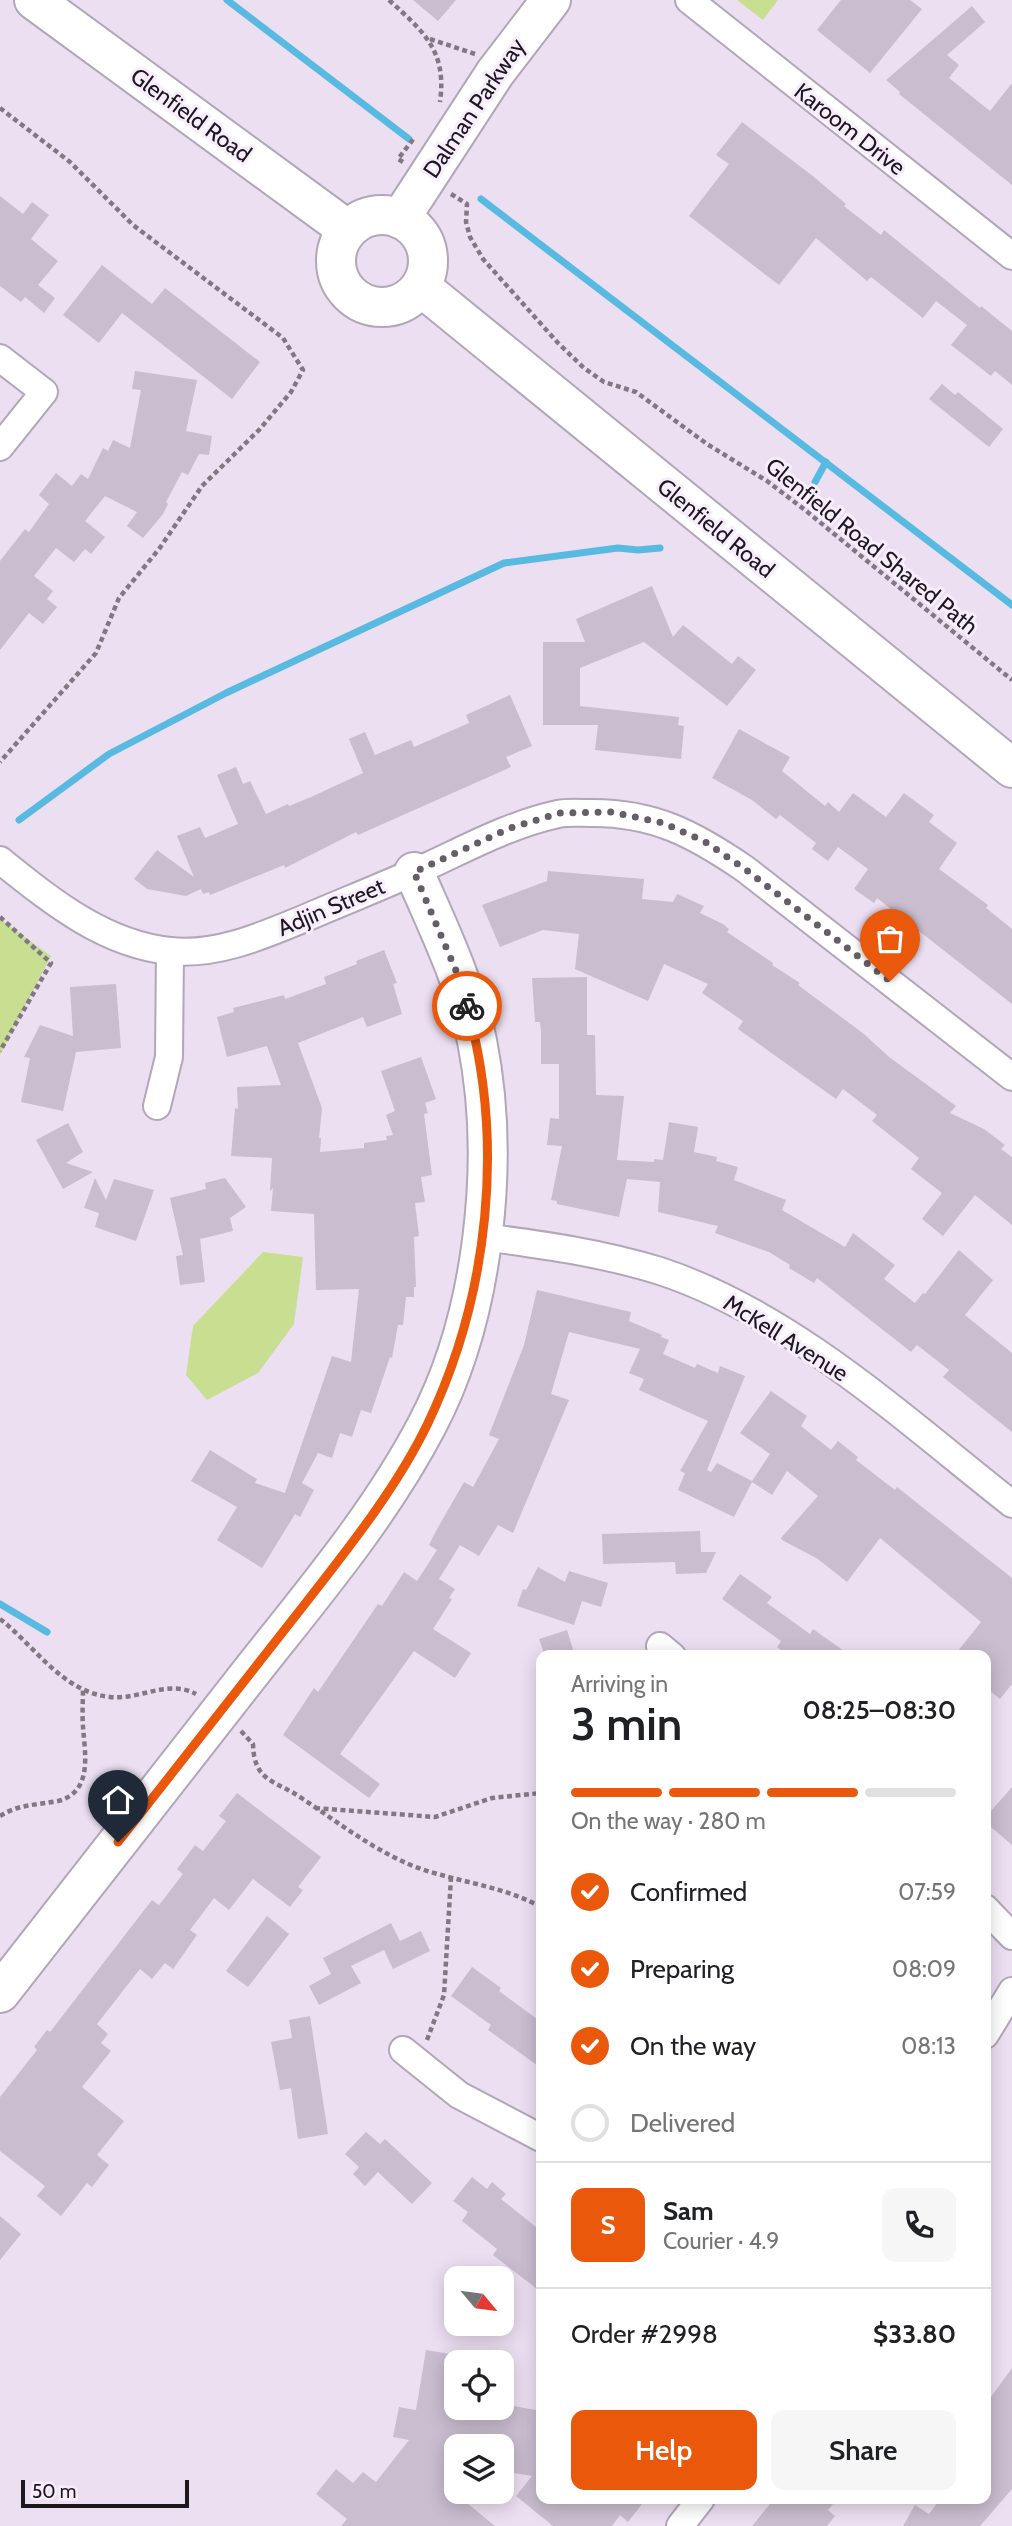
<!DOCTYPE html>
<html lang="en">
<head>
<meta charset="utf-8">
<style>
  :root { --surface:#fff; --page:#f6f6f6; --text:#202124; --muted:#757577; --line:#e0e0e0; --accent:#ea580c }
  body { margin:0; font-family:Cabin,sans-serif; background:var(--page); color:var(--text); height:100vh; display:flex; flex-direction:column; font-size:26px; white-space:nowrap }
  * { box-sizing:border-box; margin:0 }
  p { font-size:23px; color:var(--muted) }
  .icon { flex:none; width:38px; height:38px; fill:none; stroke:currentColor; stroke-width:2; stroke-linecap:round; stroke-linejoin:round }
  .map { position:relative; flex:1; overflow:hidden }
  .sheet { position:absolute; left:536px; top:1650px; width:455px; height:854px; display:flex; flex-direction:column; background:var(--surface); border-radius:14px; box-shadow:0 4px 18px #0003 }
  .sheet>* { flex:none }
  .needle { width:46px; rotate:119deg }
  .buttons { position:absolute; left:444px; top:2266px; display:grid; gap:14px }
  .buttons a { display:grid; place-items:center; width:70px; height:70px; border-radius:14px; background:var(--surface); box-shadow:0 4px 18px #0003; font-size:35px }
  .scale { position:absolute; left:21px; bottom:18px; width:168px; box-sizing:border-box; padding-left:7px; border:4px solid #1c181e; border-top:0; font-size:19px; line-height:24px; white-space:nowrap; color:#1c181e; -webkit-text-stroke:5px #f8edfd; paint-order:stroke }
  .pin { position:absolute; display:grid; place-items:center; width:60px; height:60px; color:#fff; margin:-72px -30px; border-radius:50% 50% 50% 0; rotate:-45deg; box-shadow:0 0 7px #0007 }
  .pin .icon { rotate:45deg }
  .courier { position:absolute; display:grid; place-items:center; width:70px; height:70px; margin:-35px; border:5px solid #ea580c; border-radius:50%; background:#fff; color:#222; box-shadow:0 2px 9px #0007 }
  .summary em { font-style:normal; font-weight:600 }
  .summary div { display:flex; flex-direction:column-reverse }
  .summary { display:flex; align-items:center; justify-content:space-between; height:119px; padding:0 35px }
  h1 { font-size:46px; font-weight:600; line-height:52px }
  .bar { display:grid; grid-template-columns:repeat(4,1fr); gap:10px 7px; align-content:center; height:84px; padding:0 35px }
  .bar i { height:9px; border-radius:5px; background:var(--line) }
  .bar .active { background:var(--accent) }
  .bar p { grid-column:span 4 }
  .line { display:flex; align-items:center; gap:18px; padding:0 35px; border-top:2px solid var(--line) }
  .line div { flex:1 }
  .round { display:grid; place-items:center; flex:none; width:74px; height:74px; border-radius:14px; background:var(--page) }
  ol { padding:0 35px; list-style:none }
  li { display:flex; align-items:center; gap:21px; height:77px }
  li p { margin-inline-start:auto }
  li .icon { padding:7px; border-radius:50%; background:var(--accent); color:#fff; stroke-width:4 }
  li:last-child { color:var(--muted) }
  li i { width:38px; height:38px; border:4px solid var(--line); border-radius:50% }
  .button { display:flex; gap:14px; margin-top:auto; padding:14px 35px }
  .button a { flex:1; height:80px; border-radius:14px; background:var(--accent); color:#fff; font-size:28px; font-weight:600; line-height:80px; text-align:center }
  .button a+a { background:var(--page); color:var(--text) }
  .map>svg:first-child { display:block }
  .green { fill:#c8df91 }
  .lines { fill:none; stroke-linecap:round; stroke-linejoin:round }
  .stream { stroke:#58bae0; stroke-width:7 }
  .building { fill:#c9bdcf }
  .street-casing { stroke:#b2a6b9; stroke-width:30 }
  .secondary-casing { stroke:#b2a6b9; stroke-width:42 }
  .path { stroke:#817884; stroke-width:4.5; stroke-dasharray:5 3.5; stroke-linecap:butt }
  .street { stroke:#fff; stroke-width:26 }
  .secondary { stroke:#fff; stroke-width:38 }
  .done { stroke:#655e68; stroke-width:7; stroke-dasharray:0 12.6 }
  .route { stroke:#ea580c; stroke-width:9 }
  .labels { text-anchor:middle; stroke-width:6; stroke-linejoin:round; paint-order:stroke }
  .street-label { font-size:23px; fill:#1c181e; stroke:#f8edfd }
</style>
</head>
<body>
<div class="map">
<svg width="1012" height="2526" viewBox="0 0 1012 2526">
  <rect width="100%" height="100%" fill="#ecdff2"/>
  <!-- green -->
  <g class="green">
    <path d="M 737,0 L 778,0 L 763,20 Z"/>
    <path d="M 0,919 L 51,956 L 0,1055 Z"/>
    <path d="M 263,1252 L 303,1257 L 294,1324 L 258,1373 L 207,1400 L 186,1375 L 193,1326 Z"/>
  </g>
  <g class="lines">
    <!-- stream -->
    <g class="stream">
      <path d="M 227,0 L 409,139"/>
      <path d="M 481,199 L 1012,605"/>
      <path d="M 815,482 L 826,462"/>
      <path d="M 19,820 L 109,754 L 226,693 L 504,563 L 618,548 L 638,550 L 660,548"/>
      <path d="M 0,1604 L 47,1632"/>
    </g>
  </g>
  <!-- building -->
  <g class="building">
    <path d="M 413,0 L 456,0 L 438,21 Z"/>
    <path d="M 841,0 L 910,0 L 922,9 L 870,73 L 817,30 Z"/>
    <path d="M 972,6 L 985,22 L 947,55 L 959,65 L 949,78 L 990,111 L 1012,83 L 1012,185 L 899,94 L 900,92 L 886,80 Z"/>
    <path d="M 742,122 L 814,177 L 846,204 L 844,206 L 881,235 L 884,230 L 980,308 L 981,306 L 1012,331 L 1012,385 L 995,371 L 991,376 L 951,345 L 967,325 L 936,301 L 923,318 L 871,277 L 867,281 L 816,238 L 779,285 L 689,216 L 729,164 L 716,155 Z"/>
    <path d="M 0,196 L 23,214 L 32,202 L 49,215 L 31,239 L 58,261 L 38,285 L 55,298 L 44,313 L 25,297 L 21,302 L 0,286 Z"/>
    <path d="M 102,265 L 152,304 L 165,288 L 260,362 L 232,399 L 122,313 L 99,343 L 63,315 Z"/>
    <path d="M 135,371 L 197,380 L 186,431 L 212,436 L 209,455 L 199,454 L 188,475 L 182,472 L 166,502 L 168,504 L 163,514 L 143,538 L 127,526 L 137,512 L 105,496 L 85,521 L 105,537 L 91,554 L 85,549 L 74,562 L 56,548 L 34,576 L 53,591 L 47,599 L 57,607 L 43,624 L 29,613 L 0,650 L 0,561 L 25,529 L 29,532 L 49,504 L 39,495 L 56,473 L 72,486 L 81,474 L 88,479 L 103,448 L 108,451 L 113,440 L 130,448 L 141,390 L 132,389 Z"/>
    <path d="M 942,384 L 955,395 L 958,392 L 1003,429 L 989,447 L 929,399 Z"/>
    <path d="M 652,586 L 673,637 L 683,625 L 732,664 L 738,656 L 756,670 L 727,706 L 644,642 L 580,668 L 580,706 L 679,717 L 678,725 L 684,726 L 681,759 L 595,750 L 598,725 L 543,725 L 543,642 L 585,642 L 576,619 Z"/>
    <path d="M 510,695 L 532,746 L 506,757 L 511,767 L 358,835 L 356,832 L 285,868 L 284,865 L 210,895 L 209,892 L 203,894 L 201,889 L 186,896 L 147,889 L 134,879 L 157,850 L 194,877 L 177,836 L 200,827 L 205,838 L 238,824 L 217,775 L 236,767 L 243,784 L 250,781 L 266,814 L 288,804 L 289,806 L 311,797 L 363,773 L 349,739 L 365,732 L 375,755 L 411,740 L 414,747 L 469,723 L 466,715 Z"/>
    <path d="M 739,729 L 790,757 L 782,771 L 825,806 L 828,802 L 839,812 L 853,793 L 886,817 L 904,793 L 934,815 L 929,822 L 957,843 L 939,869 L 988,905 L 986,908 L 1012,929 L 1012,1004 L 877,898 L 874,903 L 854,889 L 868,869 L 838,847 L 828,861 L 812,849 L 816,843 L 780,815 L 776,819 L 752,800 L 712,778 Z"/>
    <path d="M 548,871 L 644,879 L 642,899 L 673,902 L 677,894 L 704,906 L 700,913 L 723,924 L 729,929 L 727,932 L 773,963 L 772,965 L 800,983 L 798,985 L 864,1034 L 889,1057 L 956,1106 L 950,1113 L 984,1129 L 1005,1145 L 1001,1149 L 1012,1157 L 1012,1225 L 975,1195 L 943,1236 L 922,1219 L 942,1193 L 911,1169 L 919,1158 L 872,1121 L 877,1115 L 843,1089 L 836,1099 L 738,1029 L 743,1021 L 702,993 L 708,984 L 664,964 L 648,1001 L 575,969 L 579,934 L 543,930 L 500,947 L 482,905 L 547,881 Z"/>
    <path d="M 384,950 L 397,983 L 393,984 L 402,1014 L 367,1027 L 363,1017 L 298,1043 L 322,1108 L 319,1138 L 321,1138 L 320,1152 L 364,1148 L 364,1143 L 387,1140 L 386,1136 L 393,1135 L 386,1115 L 395,1111 L 381,1071 L 421,1057 L 436,1099 L 425,1103 L 428,1113 L 424,1114 L 432,1175 L 421,1177 L 425,1202 L 415,1203 L 419,1236 L 414,1237 L 416,1287 L 414,1287 L 414,1297 L 406,1297 L 403,1325 L 398,1325 L 392,1358 L 390,1357 L 371,1413 L 361,1410 L 352,1437 L 340,1433 L 332,1458 L 318,1453 L 302,1483 L 314,1490 L 300,1517 L 295,1514 L 262,1568 L 217,1540 L 237,1507 L 191,1481 L 210,1450 L 257,1479 L 255,1483 L 285,1493 L 332,1356 L 351,1362 L 359,1289 L 316,1290 L 314,1214 L 271,1211 L 273,1188 L 270,1191 L 272,1158 L 231,1156 L 235,1108 L 238,1109 L 237,1087 L 281,1085 L 267,1046 L 227,1057 L 217,1017 L 234,1012 L 233,1008 L 284,995 L 285,999 L 326,984 L 324,977 L 357,964 L 356,961 Z"/>
    <path d="M 587,977 L 587,1035 L 595,1035 L 596,1095 L 624,1096 L 617,1160 L 654,1162 L 654,1159 L 663,1160 L 669,1122 L 698,1127 L 694,1152 L 717,1157 L 716,1161 L 738,1167 L 734,1180 L 786,1200 L 782,1210 L 845,1247 L 853,1233 L 895,1265 L 884,1279 L 915,1303 L 923,1293 L 925,1294 L 959,1250 L 993,1280 L 965,1315 L 1012,1353 L 1012,1432 L 943,1377 L 949,1370 L 917,1345 L 911,1352 L 817,1278 L 814,1283 L 789,1268 L 790,1265 L 769,1252 L 715,1233 L 718,1226 L 658,1212 L 660,1182 L 627,1179 L 619,1217 L 557,1204 L 557,1201 L 551,1200 L 562,1146 L 547,1145 L 550,1118 L 559,1119 L 559,1064 L 541,1064 L 541,1032 L 540,1022 L 535,1022 L 532,978 Z"/>
    <path d="M 116,984 L 121,1048 L 76,1052 L 63,1111 L 21,1102 L 30,1058 L 24,1057 L 40,1025 L 73,1036 L 70,987 Z"/>
    <path d="M 68,1123 L 83,1152 L 66,1163 L 93,1172 L 63,1189 L 36,1140 Z"/>
    <path d="M 95,1178 L 106,1200 L 114,1179 L 154,1190 L 136,1241 L 95,1227 L 99,1213 L 84,1208 Z"/>
    <path d="M 225,1178 L 246,1207 L 230,1218 L 233,1231 L 200,1239 L 205,1282 L 180,1285 L 176,1256 L 183,1255 L 170,1198 L 206,1189 L 205,1183 Z"/>
    <path d="M 537,1290 L 631,1312 L 629,1321 L 662,1335 L 661,1337 L 669,1340 L 663,1354 L 695,1368 L 697,1364 L 718,1373 L 720,1366 L 745,1376 L 707,1470 L 711,1472 L 717,1463 L 752,1481 L 770,1454 L 740,1433 L 771,1391 L 807,1416 L 801,1426 L 831,1450 L 838,1441 L 858,1457 L 856,1460 L 895,1490 L 897,1487 L 1012,1578 L 1012,1684 L 1000,1699 L 985,1687 L 985,1656 L 954,1656 L 981,1622 L 880,1538 L 847,1582 L 818,1559 L 782,1540 L 781,1538 L 818,1496 L 787,1471 L 772,1495 L 752,1482 L 734,1517 L 678,1490 L 685,1473 L 680,1471 L 708,1421 L 639,1390 L 644,1379 L 629,1373 L 640,1349 L 569,1332 L 551,1394 L 569,1400 L 513,1533 L 498,1525 L 479,1556 L 460,1545 L 439,1579 L 455,1589 L 449,1598 L 452,1599 L 433,1629 L 471,1653 L 455,1678 L 414,1651 L 340,1754 L 380,1784 L 369,1798 L 283,1735 L 314,1688 L 318,1692 L 378,1604 L 382,1606 L 404,1572 L 417,1581 L 437,1550 L 429,1545 L 436,1531 L 464,1482 L 473,1487 L 499,1439 L 489,1435 L 524,1345 Z"/>
    <path d="M 700,1531 L 701,1552 L 716,1552 L 706,1573 L 676,1574 L 675,1562 L 603,1564 L 602,1534 Z"/>
    <path d="M 538,1567 L 565,1582 L 569,1571 L 608,1583 L 601,1607 L 582,1601 L 574,1625 L 517,1606 L 523,1589 L 526,1590 Z"/>
    <path d="M 740,1574 L 772,1597 L 767,1603 L 810,1634 L 813,1629 L 851,1656 L 788,1656 L 777,1647 L 781,1641 L 722,1599 Z"/>
    <path d="M 567,1630 L 575,1656 L 545,1656 L 539,1639 Z"/>
    <path d="M 1012,1787 L 1012,1845 L 985,1822 L 985,1818 Z"/>
    <path d="M 237,1793 L 321,1857 L 298,1887 L 303,1890 L 290,1907 L 253,1879 L 229,1910 L 214,1898 L 190,1930 L 197,1935 L 173,1969 L 165,1963 L 152,1979 L 140,1969 L 97,2024 L 108,2034 L 101,2043 L 111,2051 L 82,2087 L 124,2121 L 97,2155 L 109,2165 L 92,2187 L 87,2183 L 61,2216 L 37,2196 L 45,2186 L 0,2151 L 0,2097 L 37,2050 L 34,2047 L 47,2030 L 50,2032 L 152,1900 L 159,1905 L 183,1874 L 177,1869 L 195,1845 L 203,1851 L 226,1821 L 219,1816 Z"/>
    <path d="M 267,1916 L 289,1934 L 248,1987 L 226,1971 Z"/>
    <path d="M 391,1923 L 400,1941 L 421,1931 L 430,1951 L 393,1969 L 384,1950 L 351,1966 L 361,1983 L 319,2005 L 309,1986 L 331,1974 L 323,1958 Z"/>
    <path d="M 472,1967 L 501,1988 L 499,1991 L 541,2022 L 541,2068 L 488,2030 L 491,2025 L 451,1996 Z"/>
    <path d="M 310,2016 L 328,2134 L 298,2139 L 291,2088 L 280,2090 L 271,2042 L 292,2038 L 289,2020 Z"/>
    <path d="M 366,2132 L 380,2144 L 385,2139 L 432,2183 L 412,2204 L 378,2172 L 365,2186 L 353,2174 L 359,2167 L 345,2154 Z"/>
    <path d="M 472,2177 L 487,2189 L 492,2182 L 506,2194 L 501,2199 L 541,2231 L 541,2292 L 493,2255 L 497,2249 L 462,2221 L 468,2212 L 453,2201 Z"/>
    <path d="M 0,2216 L 21,2234 L 0,2260 Z"/>
    <path d="M 426,2350 L 457,2355 L 457,2408 L 502,2408 L 502,2404 L 541,2411 L 541,2499 L 646,2499 L 628,2522 L 620,2515 L 612,2526 L 553,2526 L 516,2496 L 532,2476 L 502,2471 L 502,2446 L 457,2446 L 457,2495 L 495,2526 L 341,2526 L 347,2519 L 316,2494 L 336,2469 L 353,2483 L 363,2472 L 376,2482 L 409,2440 L 393,2437 L 399,2407 L 416,2410 Z"/>
    <path d="M 1012,2368 L 1012,2489 L 980,2526 L 903,2526 L 915,2505 L 929,2514 L 940,2499 L 985,2499 L 985,2405 Z"/>
    <path d="M 774,2499 L 837,2499 L 828,2510 L 835,2516 L 827,2526 L 752,2526 Z"/>
  </g>
  <g class="lines">
    <defs>
      <g id="street">
        <path d="M 689,0 L 1012,256"/>
        <path d="M 0,358 L 44,392 L 0,447"/>
        <path d="M 0,860 C 50,900 103,944 170,951 C 216,956 262,936 303,919 C 345,901 388,884 430,865 C 471,846 512,824 558,814 C 568,812 579,813 589,813 C 653,812 694,834 745,869 L 1012,1077"/>
        <path d="M 157,1106 L 169,1057 L 170,951"/>
        <path d="M 484,1237 C 544,1245 602,1253 660,1271 C 791,1314 905,1420 1012,1504"/>
        <path d="M 660,1646 L 672,1656"/>
        <path d="M 985,1908 L 1012,1936"/>
        <path d="M 985,2035 L 1012,1991"/>
        <path d="M 403,2050 L 459,2095 L 541,2138"/>
        <path d="M 680,2526 L 701,2499"/>
      </g>
      <g id="secondary">
        <path d="M 34,0 L 348,230"/>
        <circle cx="382" cy="261" r="46"/>
        <path d="M 400,219 L 495,73 L 551,0"/>
        <path d="M 421,287 L 1012,768"/>
        <path d="M 0,1993 C 85,1884 170,1776 255,1667 C 316,1590 381,1513 427,1425 C 484,1317 501,1161 477,1041 C 465,982 438,927 414,872"/>
      </g>
    </defs>
    <!-- street casing -->
    <use href="#street" class="street-casing"/>
    <!-- secondary casing -->
    <use href="#secondary" class="secondary-casing"/>
    <!-- path -->
    <g class="path">
      <path d="M 389,0 C 424,32 447,51 440,102"/>
      <path d="M 430,39 L 475,54"/>
      <path d="M 0,108 L 70,162 L 133,225 L 283,338 L 303,370 L 291,392 L 259,430 L 202,486 L 159,549 L 119,598 L 96,653 L 0,762"/>
      <path d="M 403,162 L 398,159 L 415,137"/>
      <path d="M 451,194 L 467,204 L 466,222 L 470,237 L 483,259 L 558,343 L 584,368 L 604,382 L 636,392 L 707,444 L 767,481 L 805,510 L 1012,680"/>
      <path d="M 0,917 L 51,963 L 0,1051"/>
      <path d="M 0,1619 C 35,1646 62,1692 110,1697 C 140,1700 168,1679 196,1694"/>
      <path d="M 241,1731 L 253,1744 C 254,1783 276,1780 303,1799 C 339,1823 372,1849 413,1866 C 455,1882 501,1885 541,1907"/>
      <path d="M 315,1808 L 435,1817 L 492,1798 L 541,1793"/>
      <path d="M 0,1816 C 19,1804 37,1805 58,1801 C 93,1792 85,1754 83,1727 C 82,1714 83,1701 83,1688"/>
      <path d="M 427,2040 L 444,1995 L 451,1877"/>
    </g>
    <!-- street -->
    <use href="#street" class="street"/>
    <!-- secondary -->
    <use href="#secondary" class="secondary"/>
  </g>
  <g class="lines">
    <!-- done -->
    <path class="done" d="M 467,1006 L 460,980 L 414,872 L 510,828 L 560,813 L 612,812 L 663,823 L 704,841 L 745,869 L 890,981"/>
    <!-- route -->
    <path class="route" d="M 118,1842 C 178,1766 237,1690 297,1614 C 343,1555 396,1490 428,1423 C 489,1295 505,1142 467,1006"/>
  </g>
  <g class="labels">
    <!-- street labels -->
    <g class="street-label">
      <text transform="translate(474 108) rotate(-56)" y="8">Dalman Parkway</text>
      <text transform="translate(191 115) rotate(36)" y="8">Glenfield Road</text>
      <text transform="translate(850 129) rotate(38)" y="8">Karoom Drive</text>
      <text transform="translate(716 528) rotate(39)" y="8">Glenfield Road</text>
      <text transform="translate(872 546) rotate(39)" y="8">Glenfield Road Shared Path</text>
      <text transform="translate(331 907) rotate(-23)" y="8">Adjin Street</text>
      <text transform="translate(786 1338) rotate(32)" y="8">McKell Avenue</text>
    </g>
  </g>
</svg>
<div class="buttons">
<a><svg class="needle" viewBox="-14 -14 28 28"><path d="M0-13l5 13h-10z" fill="#e53935"/><path d="M0 13l5-13h-10z" fill="#757577"/></svg></a>
<a><svg class="icon" aria-label="locate" viewBox="0 0 24 24"><circle cx="12" cy="12" r="6"/><path d="M12 2v4M12 18v4M2 12h4M18 12h4"/></svg></a>
<a><svg class="icon" aria-label="layers" viewBox="0 0 24 24"><path d="M12 4l9 5-9 5-9-5zM3 14l9 5 9-5"/></svg></a>
</div>
<div class="scale">50 m</div>
<div class="pin" style="left:890px;top:981px;background:#ea580c"><svg class="icon" aria-label="bag" viewBox="0 0 24 24"><path d="M5 8h14l-1 12H6zM9 8a3 3 0 0 1 6 0"/></svg></div>
<div class="pin" style="left:118px;top:1842px;background:#1f2937"><svg class="icon" aria-label="home" viewBox="0 0 24 24"><path d="M3 11l9-7 9 7M6 9v11h12V9"/></svg></div>
<div class="courier" style="left:467px;top:1006px"><svg class="icon" aria-label="bike" viewBox="0 0 24 24"><circle cx="6" cy="16" r="4"/><circle cx="18" cy="16" r="4"/><path d="M6 16l4-8h5l3 8M10 8l3 8H6M13 5h3"/></svg></div>
<section class="sheet">
<div class="summary"><div><h1>3 min</h1><p>Arriving in</p></div><em>08:25–08:30</em></div>
<div class="bar"><i class="active"></i><i class="active"></i><i class="active"></i><i></i><p>On the way · 280 m</p></div>
<ol>
<li><svg class="icon" aria-label="check" viewBox="0 0 24 24"><path d="M5 12l5 5 9-10"/></svg>Confirmed<p>07:59</p></li>
<li><svg class="icon" aria-label="check" viewBox="0 0 24 24"><path d="M5 12l5 5 9-10"/></svg>Preparing<p>08:09</p></li>
<li><svg class="icon" aria-label="check" viewBox="0 0 24 24"><path d="M5 12l5 5 9-10"/></svg>On the way<p>08:13</p></li>
<li><i></i>Delivered</li>
</ol>
<div class="line" style="height:126px"><b class="round" style="background:var(--accent);color:#fff">S</b><div><b>Sam</b><p>Courier · 4.9</p></div><a class="round"><svg class="icon" aria-label="phone" viewBox="0 0 24 24"><path d="M5 4h4l2 5-3 2q2 4 5 5l2-3 5 2v4C11 20 4 13 5 4z"/></svg></a></div>
<div class="line" style="height:91px"><div>Order #2998</div><b>$33.80</b></div>
<div class="button"><a>Help</a><a>Share</a></div>
</section>
</div>
</body>
</html>
